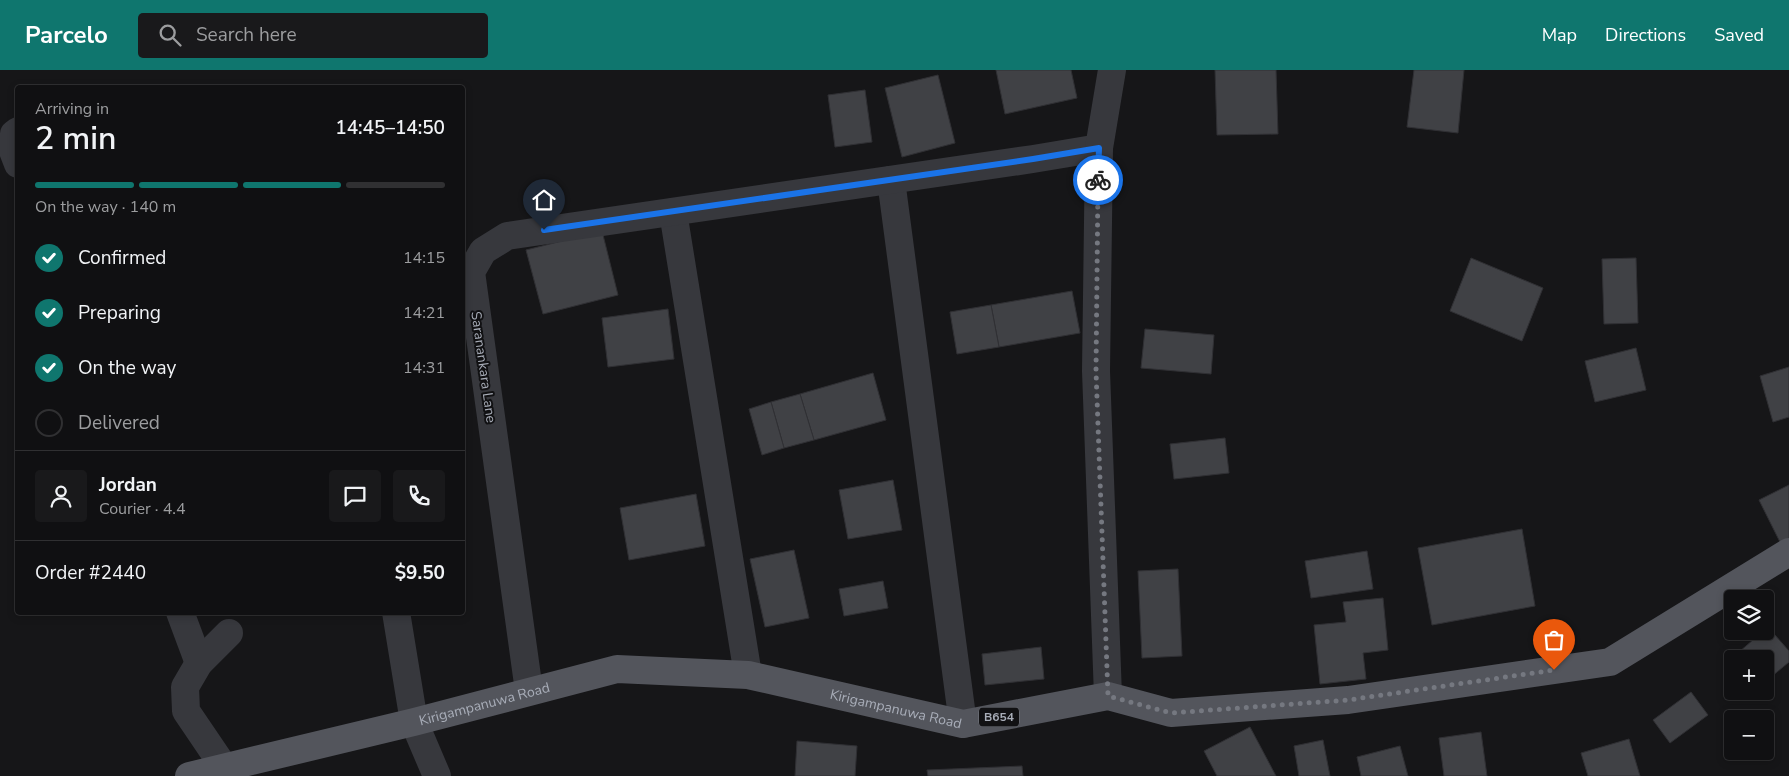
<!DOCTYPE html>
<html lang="en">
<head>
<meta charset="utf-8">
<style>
  :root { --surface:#101012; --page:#19191b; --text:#f1f3f6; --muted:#9c9d9f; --line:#303032; --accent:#0f766e }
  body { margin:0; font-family:"Nunito Sans",sans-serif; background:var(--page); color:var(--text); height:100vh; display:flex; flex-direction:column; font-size:19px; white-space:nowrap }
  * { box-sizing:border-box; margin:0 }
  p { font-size:16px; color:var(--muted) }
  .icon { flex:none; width:28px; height:28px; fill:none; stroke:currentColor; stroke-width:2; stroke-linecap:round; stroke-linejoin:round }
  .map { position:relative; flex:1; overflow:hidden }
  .sheet { position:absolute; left:15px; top:15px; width:450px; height:530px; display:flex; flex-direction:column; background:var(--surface); border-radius:5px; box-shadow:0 2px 8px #0003,0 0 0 1px var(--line) }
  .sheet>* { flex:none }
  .controls { position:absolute; left:1724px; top:520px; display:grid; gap:10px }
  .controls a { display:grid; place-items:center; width:50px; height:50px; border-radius:5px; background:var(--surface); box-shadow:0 2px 8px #0003,0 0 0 1px var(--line); font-size:25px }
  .pin { position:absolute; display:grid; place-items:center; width:42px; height:42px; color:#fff; margin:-51px -21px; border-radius:50% 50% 50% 0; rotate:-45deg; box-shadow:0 0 5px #0007 }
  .pin .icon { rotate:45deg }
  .courier { position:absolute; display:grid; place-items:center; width:50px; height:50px; margin:-25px; border:4px solid #1a73e8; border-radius:50%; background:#fff; color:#222; box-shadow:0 1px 6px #0007 }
  .summary em { font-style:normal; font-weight:600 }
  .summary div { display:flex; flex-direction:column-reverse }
  .summary { display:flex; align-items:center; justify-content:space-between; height:85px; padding:0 20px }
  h1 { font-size:32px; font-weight:600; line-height:38px }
  .bar { display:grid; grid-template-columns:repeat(4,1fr); gap:8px 5px; align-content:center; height:60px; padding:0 20px }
  .bar i { height:6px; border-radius:4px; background:var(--line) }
  .bar .selected { background:var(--accent) }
  .bar p { grid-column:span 4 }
  .line { display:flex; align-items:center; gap:12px; padding:0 20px; border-top:1px solid var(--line) }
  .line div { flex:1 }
  .round { display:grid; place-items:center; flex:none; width:52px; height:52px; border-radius:5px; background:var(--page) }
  ol { padding:0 20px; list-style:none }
  li { display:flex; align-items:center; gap:15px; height:55px }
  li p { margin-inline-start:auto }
  li .icon { padding:5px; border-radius:50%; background:var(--accent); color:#fff; stroke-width:4 }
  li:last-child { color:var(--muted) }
  li i { width:28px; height:28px; border:2px solid var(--line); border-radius:50% }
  header { display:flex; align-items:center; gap:30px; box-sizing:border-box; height:70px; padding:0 25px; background:var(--accent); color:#fff }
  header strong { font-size:24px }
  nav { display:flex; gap:28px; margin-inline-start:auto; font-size:18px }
  .search { width:350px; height:45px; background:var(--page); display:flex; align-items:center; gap:12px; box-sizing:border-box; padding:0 18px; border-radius:5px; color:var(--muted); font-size:19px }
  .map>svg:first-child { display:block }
  .building { fill:#404145; stroke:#303034 }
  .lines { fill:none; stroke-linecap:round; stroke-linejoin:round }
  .minor { stroke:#37383d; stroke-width:28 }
  .primary { stroke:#53555c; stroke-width:28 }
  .done { stroke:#757880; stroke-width:5; stroke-dasharray:0 9 }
  .route { stroke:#1a73e8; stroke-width:6 }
  .labels { text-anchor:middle; stroke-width:4; stroke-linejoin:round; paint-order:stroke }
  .shield { fill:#111113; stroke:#7b7e86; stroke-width:1 }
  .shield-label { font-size:12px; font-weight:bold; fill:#a8adb8 }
  .street-label { font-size:14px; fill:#a8adb8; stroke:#111113 }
</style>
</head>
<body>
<header>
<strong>Parcelo</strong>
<div class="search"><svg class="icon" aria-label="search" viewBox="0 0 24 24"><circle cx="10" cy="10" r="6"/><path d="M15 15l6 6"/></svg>Search here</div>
<nav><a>Map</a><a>Directions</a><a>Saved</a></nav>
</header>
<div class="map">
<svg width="1789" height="706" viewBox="0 0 1789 706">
  <rect width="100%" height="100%" fill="#161618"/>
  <!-- building -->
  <g class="building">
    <path d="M 996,0 L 1071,0 L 1077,28 L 1005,44 Z"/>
    <path d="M 1215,0 L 1276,0 L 1278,64 L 1217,65 Z"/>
    <path d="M 1414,0 L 1464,0 L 1458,63 L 1407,57 Z"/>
    <path d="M 938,5 L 955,73 L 902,87 L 885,18 Z"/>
    <path d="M 865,20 L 872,72 L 835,77 L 828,25 Z"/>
    <path d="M 602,161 L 618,225 L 543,244 L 526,180 Z"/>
    <path d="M 1471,188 L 1543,218 L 1522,271 L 1450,241 Z"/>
    <path d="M 1636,188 L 1638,253 L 1604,254 L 1602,189 Z"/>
    <path d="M 1072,221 L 1080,263 L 999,277 L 991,235 Z"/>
    <path d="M 991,235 L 999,277 L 957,284 L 950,242 Z"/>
    <path d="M 668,239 L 674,289 L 608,297 L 602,248 Z"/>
    <path d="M 1145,259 L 1214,265 L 1211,304 L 1141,298 Z"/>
    <path d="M 1636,278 L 1646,320 L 1595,332 L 1585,291 Z"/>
    <path d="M 1789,297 L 1789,347 L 1773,352 L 1760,306 Z"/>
    <path d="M 873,303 L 886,350 L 814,370 L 800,324 Z"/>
    <path d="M 800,324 L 814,370 L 784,378 L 771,332 Z"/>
    <path d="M 771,332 L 784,378 L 762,385 L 749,339 Z"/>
    <path d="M 1225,368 L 1229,403 L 1174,409 L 1170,374 Z"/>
    <path d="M 893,410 L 902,460 L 848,469 L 839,420 Z"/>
    <path d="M 1789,415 L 1789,474 L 1783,478 L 1759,430 Z"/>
    <path d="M 696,424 L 705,476 L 629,490 L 620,438 Z"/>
    <path d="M 1522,459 L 1535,536 L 1432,555 L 1418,478 Z"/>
    <path d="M 794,480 L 809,548 L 765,557 L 750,489 Z"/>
    <path d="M 1367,481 L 1373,519 L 1311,528 L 1305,491 Z"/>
    <path d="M 1178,499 L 1182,586 L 1142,588 L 1138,501 Z"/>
    <path d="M 883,511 L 888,538 L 844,546 L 839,519 Z"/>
    <path d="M 1383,528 L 1388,580 L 1363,583 L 1366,609 L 1320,614 L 1314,555 L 1346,552 L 1343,532 Z"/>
    <path d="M 1768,557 L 1789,581 L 1789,592 L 1765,612 L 1765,589 L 1732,589 L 1732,605 L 1724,595 Z"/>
    <path d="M 1041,577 L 1044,609 L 985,615 L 982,584 Z"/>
    <path d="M 1691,622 L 1708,645 L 1670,673 L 1653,650 Z"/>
    <path d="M 1250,657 L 1276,706 L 1217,706 L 1204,681 Z"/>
    <path d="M 1481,662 L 1487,706 L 1444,706 L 1439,668 Z"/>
    <path d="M 1629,669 L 1640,706 L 1588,706 L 1581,683 Z"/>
    <path d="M 1323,670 L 1330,706 L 1299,706 L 1294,676 Z"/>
    <path d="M 797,671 L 857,676 L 855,706 L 795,706 Z"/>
    <path d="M 1400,676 L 1408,706 L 1361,706 L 1357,687 Z"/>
    <path d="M 1022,696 L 1023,706 L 928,706 L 927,700 Z"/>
  </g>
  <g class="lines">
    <!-- minor -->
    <g class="minor">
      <path d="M 18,61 L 14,64 L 13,81 L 18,94"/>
      <path d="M 891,110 L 963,654"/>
      <path d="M 673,142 L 748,605"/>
      <path d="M 180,542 L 199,593"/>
      <path d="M 396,542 L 414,652 L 437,706"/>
      <path d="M 529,621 L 471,202 L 483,181 L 507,166 L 1033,89 L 1099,78"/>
      <path d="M 1108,626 L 1096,301 L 1099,78 L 1112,0"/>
      <path d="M 224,697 L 186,641 L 185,617 L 199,593 L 229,563"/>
    </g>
    <!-- primary -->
    <path class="primary" id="s1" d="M 189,706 L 414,652 L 617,599 L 748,605 L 963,654 L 1108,626 L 1171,643 L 1348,630 L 1610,592 L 1789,482"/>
  </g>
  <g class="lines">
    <!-- done -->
    <path class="done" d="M 1098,110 L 1096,301 L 1108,626 L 1171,643 L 1348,630 L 1554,600"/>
    <!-- route -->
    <path class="route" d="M 544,160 L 1033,89 L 1099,78 L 1098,110"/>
  </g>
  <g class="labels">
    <!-- shield labels -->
    <rect class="shield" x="979" y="637.5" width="40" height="19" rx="4"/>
    <g class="shield-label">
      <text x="999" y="651">B654</text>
    </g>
    <!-- street labels -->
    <g class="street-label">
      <text transform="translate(484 297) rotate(82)" y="5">Saranankara Lane</text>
      <text dy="5" stroke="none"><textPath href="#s1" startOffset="304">Kirigampanuwa Road</textPath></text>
      <text dy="5" stroke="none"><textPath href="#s1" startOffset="724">Kirigampanuwa Road</textPath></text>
    </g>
  </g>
</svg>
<div class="controls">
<a><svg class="icon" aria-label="layers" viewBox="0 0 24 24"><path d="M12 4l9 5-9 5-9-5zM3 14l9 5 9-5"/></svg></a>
<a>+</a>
<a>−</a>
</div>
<div class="pin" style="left:1554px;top:600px;background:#ea580c"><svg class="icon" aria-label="bag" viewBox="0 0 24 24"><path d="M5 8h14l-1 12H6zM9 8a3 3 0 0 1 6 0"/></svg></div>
<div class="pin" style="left:544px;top:160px;background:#1f2937"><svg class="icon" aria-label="home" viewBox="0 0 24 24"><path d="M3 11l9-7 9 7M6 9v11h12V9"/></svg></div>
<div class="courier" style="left:1098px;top:110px"><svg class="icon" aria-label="bike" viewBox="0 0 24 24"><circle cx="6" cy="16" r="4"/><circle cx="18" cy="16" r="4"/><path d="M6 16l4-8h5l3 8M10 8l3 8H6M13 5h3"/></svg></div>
<section class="sheet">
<div class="summary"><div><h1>2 min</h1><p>Arriving in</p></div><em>14:45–14:50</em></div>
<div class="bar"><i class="selected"></i><i class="selected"></i><i class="selected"></i><i></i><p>On the way · 140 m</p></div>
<ol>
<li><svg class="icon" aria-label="check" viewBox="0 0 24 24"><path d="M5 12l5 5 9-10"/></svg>Confirmed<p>14:15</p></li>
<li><svg class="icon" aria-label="check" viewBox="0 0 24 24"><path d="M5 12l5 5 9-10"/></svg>Preparing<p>14:21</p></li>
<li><svg class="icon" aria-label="check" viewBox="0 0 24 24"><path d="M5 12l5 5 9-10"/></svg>On the way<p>14:31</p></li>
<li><i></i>Delivered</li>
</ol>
<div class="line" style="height:90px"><a class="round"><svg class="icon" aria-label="person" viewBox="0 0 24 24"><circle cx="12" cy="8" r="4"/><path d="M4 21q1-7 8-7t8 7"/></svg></a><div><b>Jordan</b><p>Courier · 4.4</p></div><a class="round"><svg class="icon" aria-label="chat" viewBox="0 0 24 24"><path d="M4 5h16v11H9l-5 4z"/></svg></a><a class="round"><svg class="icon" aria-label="phone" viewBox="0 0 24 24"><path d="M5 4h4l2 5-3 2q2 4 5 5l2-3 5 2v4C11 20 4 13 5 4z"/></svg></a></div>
<div class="line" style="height:65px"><div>Order #2440</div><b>$9.50</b></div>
</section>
</div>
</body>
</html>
